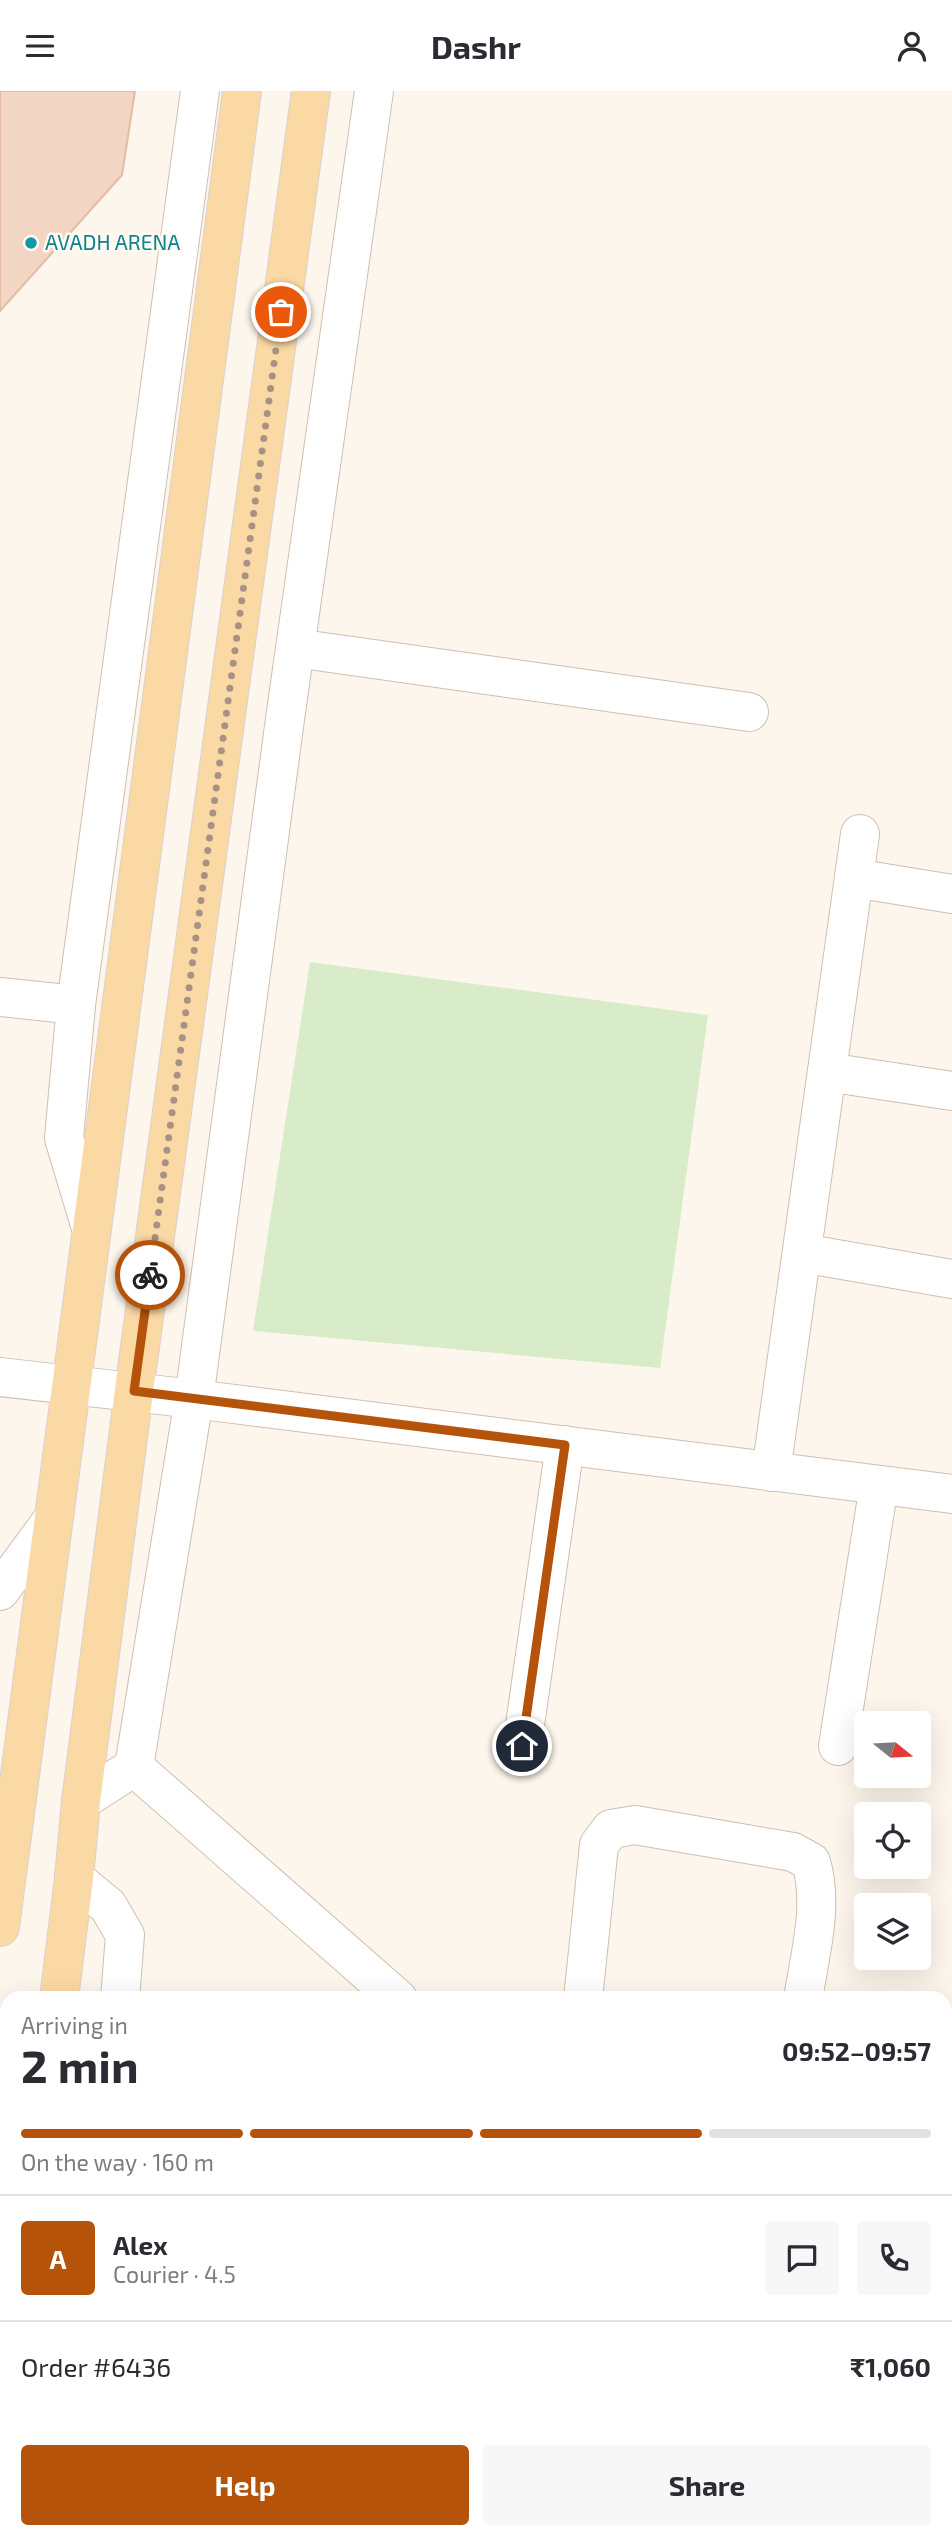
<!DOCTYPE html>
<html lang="en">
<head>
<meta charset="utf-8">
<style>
  :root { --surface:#fff; --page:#f7f7f7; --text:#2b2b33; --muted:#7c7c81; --line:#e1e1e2; --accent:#b45309 }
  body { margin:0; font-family:"Exo 2",sans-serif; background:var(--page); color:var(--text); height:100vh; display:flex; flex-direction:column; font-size:26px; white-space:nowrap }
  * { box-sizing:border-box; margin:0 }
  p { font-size:23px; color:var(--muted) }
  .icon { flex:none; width:38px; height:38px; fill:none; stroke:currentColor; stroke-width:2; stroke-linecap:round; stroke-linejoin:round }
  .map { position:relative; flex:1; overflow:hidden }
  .side { position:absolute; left:0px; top:1900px; width:952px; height:548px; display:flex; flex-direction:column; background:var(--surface); border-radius:21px 21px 0 0; box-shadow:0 7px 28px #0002 }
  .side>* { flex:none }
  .needle { width:46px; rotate:108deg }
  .buttons { position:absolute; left:854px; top:1620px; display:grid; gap:14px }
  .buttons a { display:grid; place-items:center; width:77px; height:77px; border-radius:7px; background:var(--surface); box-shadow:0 7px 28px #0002; font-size:35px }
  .pin { position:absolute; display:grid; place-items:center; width:60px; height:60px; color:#fff; margin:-30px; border:4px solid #fff; border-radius:50%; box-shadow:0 2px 7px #0007 }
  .courier { position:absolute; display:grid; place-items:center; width:70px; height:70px; margin:-35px; border:5px solid #b45309; border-radius:50%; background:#fff; color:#222; box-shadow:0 2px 9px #0007 }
  .head em { font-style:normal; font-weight:700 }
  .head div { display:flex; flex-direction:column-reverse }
  .head { display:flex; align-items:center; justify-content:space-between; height:119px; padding:0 21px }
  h1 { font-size:46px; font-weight:700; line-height:52px }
  .bar { display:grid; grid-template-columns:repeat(4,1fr); gap:10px 7px; align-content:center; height:84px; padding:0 21px }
  .bar i { height:9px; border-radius:5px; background:var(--line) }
  .bar .on { background:var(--accent) }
  .bar p { grid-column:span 4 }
  .line { display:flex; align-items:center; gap:18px; padding:0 21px; border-top:2px solid var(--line) }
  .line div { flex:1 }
  .round { display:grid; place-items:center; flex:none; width:74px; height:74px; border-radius:7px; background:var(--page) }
  .button { display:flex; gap:14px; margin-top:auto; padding:14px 21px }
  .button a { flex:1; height:80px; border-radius:7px; background:var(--accent); color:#fff; font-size:28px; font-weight:700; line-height:80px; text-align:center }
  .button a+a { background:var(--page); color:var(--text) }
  header { display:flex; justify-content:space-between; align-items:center; height:91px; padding:0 21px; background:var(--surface); font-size:32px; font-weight:700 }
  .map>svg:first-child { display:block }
  .green { fill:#d8ecc9 }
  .building { fill:#f3d5c3; stroke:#e6bba3; stroke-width:2 }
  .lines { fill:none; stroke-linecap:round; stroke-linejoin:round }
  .minor-casing { stroke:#d1beb0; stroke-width:40 }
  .major-casing { stroke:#dad1cd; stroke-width:40 }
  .minor { stroke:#fff; stroke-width:38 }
  .major { stroke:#fbd9a5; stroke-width:38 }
  .done { stroke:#a89285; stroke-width:7; stroke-dasharray:0 12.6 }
  .route { stroke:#b45309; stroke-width:9 }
  .culture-dot { fill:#0f9aa8; stroke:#fffaf3; stroke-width:2.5 }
  .labels { text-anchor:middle; stroke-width:5; stroke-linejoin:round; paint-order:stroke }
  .culture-label { font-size:21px; fill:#0d838f; stroke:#fffaf3; text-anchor:start }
</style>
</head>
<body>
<header><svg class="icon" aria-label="menu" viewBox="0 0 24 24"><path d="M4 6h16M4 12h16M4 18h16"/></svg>Dashr<svg class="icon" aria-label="person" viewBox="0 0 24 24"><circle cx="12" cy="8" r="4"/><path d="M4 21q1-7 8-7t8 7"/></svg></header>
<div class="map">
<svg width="952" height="2448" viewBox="0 0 952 2448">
  <rect width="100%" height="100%" fill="#fdf6ec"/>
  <!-- green -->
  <path class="green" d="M 310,871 L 708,924 L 660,1277 L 253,1240 Z"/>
  <!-- building -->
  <g class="building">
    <path d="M 0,0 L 135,0 L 122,84 L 0,220 Z"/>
    <path d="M 65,2441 L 308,2441 L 307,2448 L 64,2448 Z"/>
  </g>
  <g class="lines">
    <defs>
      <g id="minor">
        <path d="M 295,557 L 749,621"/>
        <path d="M 854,787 L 952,803"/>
        <path d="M 0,906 L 76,914"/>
        <path d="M 827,981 L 952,1000"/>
        <path d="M 91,1137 L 64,1047 L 76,914 L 200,0"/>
        <path d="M 802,1162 L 952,1188"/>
        <path d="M 0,1286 L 194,1308 L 952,1403"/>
        <path d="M 771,1381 L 860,743"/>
        <path d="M 0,1500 L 53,1428"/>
        <path d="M 522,1655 L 565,1354"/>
        <path d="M 838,1655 L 879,1394"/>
        <path d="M 134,1676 L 398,1908"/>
        <path d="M 81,1710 L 134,1676 L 194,1308 L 285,628 L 374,0"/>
        <path d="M 74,1787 L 108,1815 L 125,1844 L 120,1908"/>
        <path d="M 583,1908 L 599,1754 L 611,1738 L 635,1734 L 793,1761 L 811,1771 C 824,1814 810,1863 803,1908"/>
        <path d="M 945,2400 L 952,2406"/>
        <path d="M 728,2441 L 730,2448"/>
        <path d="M 45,2448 L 46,2441"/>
        <path d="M 627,2448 L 655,2441"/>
      </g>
      <g id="major">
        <path d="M 0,1836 L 242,0"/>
        <path d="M 59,1908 L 74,1787 L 81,1710 L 134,1300 L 311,0"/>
        <path d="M 0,2366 L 7,2311"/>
      </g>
    </defs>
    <!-- minor casing -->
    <use href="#minor" class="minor-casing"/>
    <!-- major casing -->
    <use href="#major" class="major-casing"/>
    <!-- minor -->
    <use href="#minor" class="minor"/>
    <!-- major -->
    <use href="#major" class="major"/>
  </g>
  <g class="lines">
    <!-- done -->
    <path class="done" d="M 150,1184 L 281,221"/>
    <!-- route -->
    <path class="route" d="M 150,1184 L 134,1300 L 565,1354 L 522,1655"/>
  </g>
  <!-- markers -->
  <circle class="culture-dot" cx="31" cy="152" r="7"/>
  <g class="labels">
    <!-- culture labels -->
    <g class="culture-label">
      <text x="45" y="159">AVADH ARENA</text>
    </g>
  </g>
</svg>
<div class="buttons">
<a><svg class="needle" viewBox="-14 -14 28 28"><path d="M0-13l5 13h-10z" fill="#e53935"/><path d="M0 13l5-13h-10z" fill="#7c7c81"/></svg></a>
<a><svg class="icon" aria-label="locate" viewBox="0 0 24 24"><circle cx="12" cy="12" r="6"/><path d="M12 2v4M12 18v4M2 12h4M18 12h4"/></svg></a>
<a><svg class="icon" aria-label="layers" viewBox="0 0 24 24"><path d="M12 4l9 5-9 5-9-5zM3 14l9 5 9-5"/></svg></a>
</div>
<div class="pin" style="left:281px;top:221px;background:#ea580c"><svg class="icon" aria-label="bag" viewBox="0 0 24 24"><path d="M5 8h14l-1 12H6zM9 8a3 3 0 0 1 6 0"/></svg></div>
<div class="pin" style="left:522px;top:1655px;background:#1f2937"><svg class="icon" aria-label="home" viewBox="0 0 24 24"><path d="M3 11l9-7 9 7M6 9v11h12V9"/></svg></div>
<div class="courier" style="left:150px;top:1184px"><svg class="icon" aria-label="bike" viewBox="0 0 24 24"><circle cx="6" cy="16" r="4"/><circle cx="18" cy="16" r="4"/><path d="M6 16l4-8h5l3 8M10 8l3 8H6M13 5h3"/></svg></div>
<section class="side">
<div class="head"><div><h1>2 min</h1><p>Arriving in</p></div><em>09:52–09:57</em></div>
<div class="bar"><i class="on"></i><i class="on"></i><i class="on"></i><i></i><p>On the way · 160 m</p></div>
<div class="line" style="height:126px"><b class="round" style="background:var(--accent);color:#fff">A</b><div><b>Alex</b><p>Courier · 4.5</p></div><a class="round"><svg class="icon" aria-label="chat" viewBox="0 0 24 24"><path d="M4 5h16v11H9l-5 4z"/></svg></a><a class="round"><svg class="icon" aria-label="phone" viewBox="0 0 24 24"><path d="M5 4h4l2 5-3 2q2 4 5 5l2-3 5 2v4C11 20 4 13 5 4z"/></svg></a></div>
<div class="line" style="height:91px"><div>Order #6436</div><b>₹1,060</b></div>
<div class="button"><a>Help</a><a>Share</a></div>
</section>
</div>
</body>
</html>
